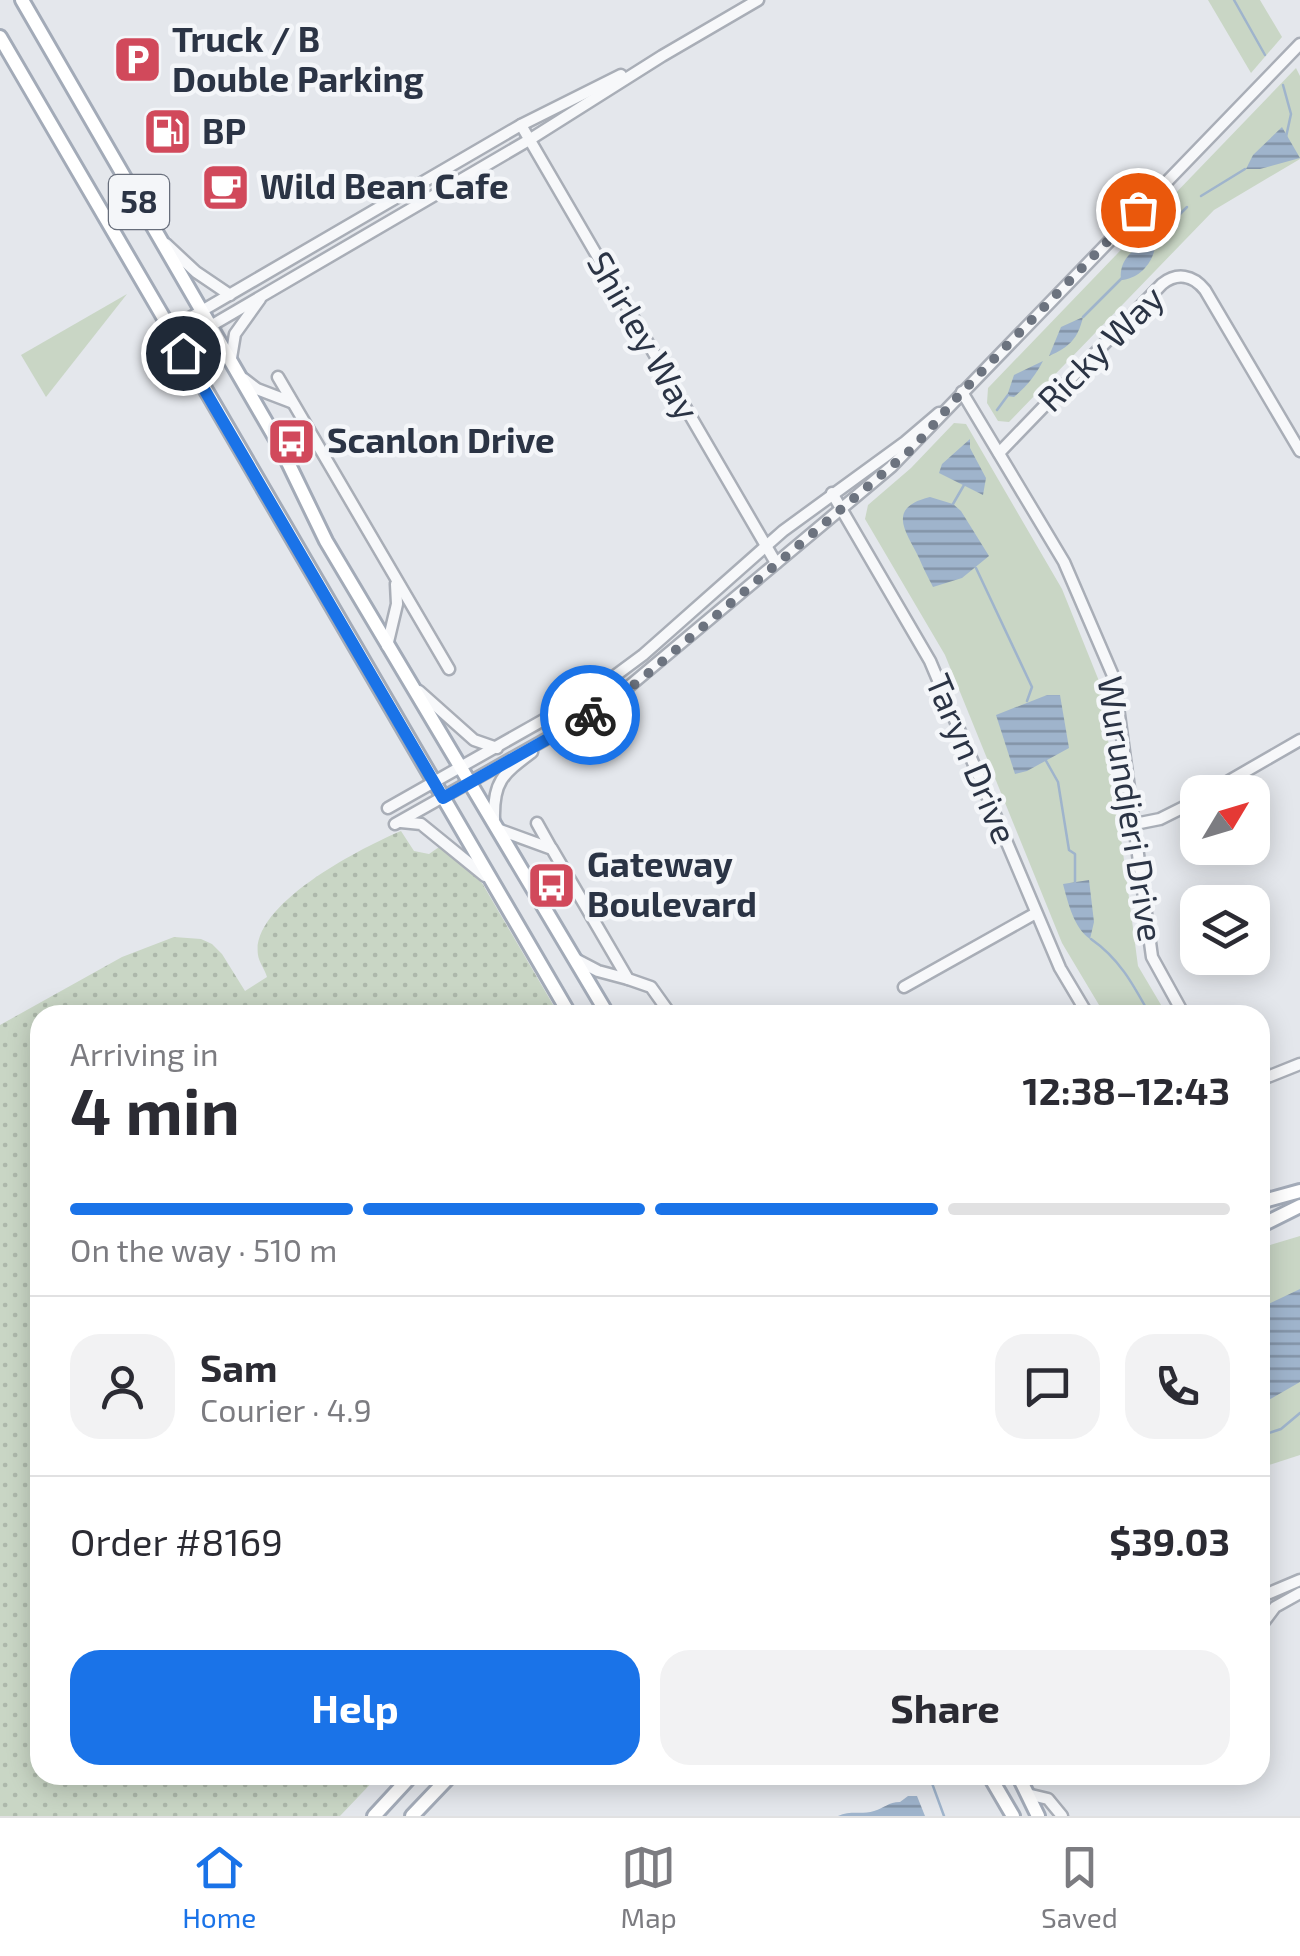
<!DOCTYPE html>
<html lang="en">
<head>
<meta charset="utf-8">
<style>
  :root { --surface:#fff; --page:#f2f2f3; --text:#2b2b33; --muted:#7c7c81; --line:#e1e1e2; --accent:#1a73e8 }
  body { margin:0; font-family:"Exo 2",sans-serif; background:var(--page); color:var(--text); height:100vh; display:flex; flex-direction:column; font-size:38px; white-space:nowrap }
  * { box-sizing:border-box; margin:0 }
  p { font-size:32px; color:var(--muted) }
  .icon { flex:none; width:55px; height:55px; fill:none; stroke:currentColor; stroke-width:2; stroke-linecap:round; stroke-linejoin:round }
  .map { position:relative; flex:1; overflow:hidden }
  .drawer { position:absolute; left:30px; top:1005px; width:1240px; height:780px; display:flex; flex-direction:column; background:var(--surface); border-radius:30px; box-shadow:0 5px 25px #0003 }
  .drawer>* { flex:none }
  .needle { width:65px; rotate:52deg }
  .tools { position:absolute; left:1180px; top:775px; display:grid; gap:20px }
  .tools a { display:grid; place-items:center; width:90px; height:90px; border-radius:20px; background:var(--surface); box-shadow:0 5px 25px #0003; font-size:50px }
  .pin { position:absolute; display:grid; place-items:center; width:85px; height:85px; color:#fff; margin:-42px; border:5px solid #fff; border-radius:50%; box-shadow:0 2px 10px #0007 }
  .courier { position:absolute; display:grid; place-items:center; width:100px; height:100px; margin:-50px; border:8px solid #1a73e8; border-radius:50%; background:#fff; color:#222; box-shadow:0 2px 12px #0007 }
  .overview em { font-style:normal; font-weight:700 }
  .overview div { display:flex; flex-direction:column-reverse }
  .overview { display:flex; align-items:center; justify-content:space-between; height:170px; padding:0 40px }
  h1 { font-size:65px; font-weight:700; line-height:75px }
  .bar { display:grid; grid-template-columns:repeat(4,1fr); gap:15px 10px; align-content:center; height:120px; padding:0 40px }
  .bar i { height:12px; border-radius:8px; background:var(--line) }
  .bar .current { background:var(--accent) }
  .bar p { grid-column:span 4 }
  .line { display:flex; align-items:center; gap:25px; padding:0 40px; border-top:2px solid var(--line) }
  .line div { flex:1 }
  .round { display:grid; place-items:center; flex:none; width:105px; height:105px; border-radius:30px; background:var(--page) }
  .primary-button { display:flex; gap:20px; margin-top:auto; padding:20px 40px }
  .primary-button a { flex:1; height:115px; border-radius:30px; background:var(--accent); color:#fff; font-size:40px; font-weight:700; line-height:115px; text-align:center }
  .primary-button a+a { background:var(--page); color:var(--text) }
  .dock { display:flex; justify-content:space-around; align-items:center; height:140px; border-top:2px solid var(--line); background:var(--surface); font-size:28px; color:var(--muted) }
  .dock a { display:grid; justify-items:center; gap:5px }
  .dock .current { color:var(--accent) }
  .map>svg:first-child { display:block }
  .grass { fill:url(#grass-dots) }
  .park { fill:#c9d6c5 }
  .water { fill:url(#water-rules) }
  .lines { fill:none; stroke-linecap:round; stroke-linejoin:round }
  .stream { stroke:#9fb4cc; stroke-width:2.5 }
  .minor-casing { stroke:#a9aeb7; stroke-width:15 }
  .major-casing { stroke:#a3abb8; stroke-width:18 }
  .minor { stroke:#f7f8fa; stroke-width:10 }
  .major { stroke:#fff; stroke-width:12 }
  .done { stroke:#6c737f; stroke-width:10; stroke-dasharray:0 18 }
  .route { stroke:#1a73e8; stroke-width:12 }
  .labels { text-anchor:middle; stroke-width:9; stroke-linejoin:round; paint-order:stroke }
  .shield { fill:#f4f6f9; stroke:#676e7b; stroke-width:2.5 }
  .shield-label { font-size:32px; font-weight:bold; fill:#2b3445 }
  .poi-label { font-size:35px; font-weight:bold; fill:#2b3445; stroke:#f4f6f9; text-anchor:start }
  .street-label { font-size:35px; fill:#2b3445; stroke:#f4f6f9 }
</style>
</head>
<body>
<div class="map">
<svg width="1300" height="1816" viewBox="0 0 1300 1816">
  <defs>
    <pattern id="grass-dots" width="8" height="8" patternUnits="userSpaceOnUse" patternTransform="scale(2.5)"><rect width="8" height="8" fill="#c9d6c5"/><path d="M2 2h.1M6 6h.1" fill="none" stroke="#adb8ab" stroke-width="1.8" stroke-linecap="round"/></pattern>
    <pattern id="water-rules" width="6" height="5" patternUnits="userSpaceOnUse" patternTransform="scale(2.5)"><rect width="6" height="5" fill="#9fb4cc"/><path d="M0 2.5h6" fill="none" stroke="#8293a7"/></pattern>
  </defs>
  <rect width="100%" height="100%" fill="#e4e7ec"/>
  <!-- grass -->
  <path class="grass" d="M 401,831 L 414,851 L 429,854 L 442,845 L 482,883 L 559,1015 L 40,1015 L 40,1775 L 379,1775 L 340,1816 L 0,1816 L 0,1025 L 122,957 L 174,937 L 201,939 L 212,944 L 222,954 L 245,991 L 267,977 C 265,970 259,962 258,955 C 250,904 363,847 401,831 Z"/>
  <!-- park -->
  <g class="park">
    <path d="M 1208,0 L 1260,0 L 1282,37 L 1251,73 Z"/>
    <path d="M 1296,68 L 1300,76 L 1300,159 L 1214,210 L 1009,422 L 998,421 L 987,403 L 988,388 Z"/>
    <path d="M 127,294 L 46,397 L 21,355 Z"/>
    <path d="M 954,423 L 966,424 L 1062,589 L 1101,686 L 1138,966 L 1167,1015 L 1105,1015 L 1062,943 L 945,655 L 865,519 L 868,505 L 911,468 Z"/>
    <path d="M 1300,1236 L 1300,1455 L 1260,1468 L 1260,1248 Z"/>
  </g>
  <!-- water -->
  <g class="water">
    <path d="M 1282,127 L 1300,158 L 1260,169 L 1246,169 L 1253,155 Z"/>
    <path d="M 1155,237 C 1158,258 1141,279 1121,280 C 1118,257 1138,246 1155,237 Z"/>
    <path d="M 1083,317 C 1078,339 1069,347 1049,356 L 1061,327 Z"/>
    <path d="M 1043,361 C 1036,375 1026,387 1014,397 L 1007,396 L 1014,375 Z"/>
    <path d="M 970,439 L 970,448 L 986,478 L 983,495 L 939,473 L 942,464 Z"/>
    <path d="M 930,497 L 953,504 L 961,511 L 989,556 L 962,578 L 933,587 C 928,577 923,568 919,558 C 908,534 884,508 930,497 Z"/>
    <path d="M 1047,695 L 1060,695 L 1069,748 L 1027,771 L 1015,774 L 996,715 Z"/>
    <path d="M 1089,880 L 1094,922 L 1090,939 C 1074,928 1068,903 1063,884 Z"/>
    <path d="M 1300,1289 L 1300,1382 L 1260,1405 L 1260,1308 Z"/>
    <path d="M 908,1796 L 917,1796 L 925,1816 L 838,1816 C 850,1810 862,1815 874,1811 C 885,1808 888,1802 900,1802 Z"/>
  </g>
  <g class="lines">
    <!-- stream -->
    <g class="stream">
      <path d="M 1234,0 L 1265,55"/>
      <path d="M 1283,85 L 1291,114 L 1286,137"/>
      <path d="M 1201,196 L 1245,169"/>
      <path d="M 1154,240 L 1187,207"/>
      <path d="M 1083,317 L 1123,277"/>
      <path d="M 997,410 L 1008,395"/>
      <path d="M 953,504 L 964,485"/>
      <path d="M 976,568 L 1032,687 L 1027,701"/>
      <path d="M 1045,759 L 1058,782 L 1069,850 L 1075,854 L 1075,883"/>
      <path d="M 1091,939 C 1120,959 1134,986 1150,1015"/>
      <path d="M 1260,1436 L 1281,1429 L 1300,1413"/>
      <path d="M 929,1775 L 944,1816"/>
    </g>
    <defs>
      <g id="minor">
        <path d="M 521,125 L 776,563"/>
        <path d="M 166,244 L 196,272 L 230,295"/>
        <path d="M 169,330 L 521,125 L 621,75"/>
        <path d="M 178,345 L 529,140 L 662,56 L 758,0"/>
        <path d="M 231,358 L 235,334 L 260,299"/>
        <path d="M 278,377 L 449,669"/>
        <path d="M 244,379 L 257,389 L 291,402"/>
        <path d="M 962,392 L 1064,562 L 1114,678 L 1152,957 L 1184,1015"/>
        <path d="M 999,453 L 1162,284 C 1177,272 1193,275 1205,290 L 1300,451"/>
        <path d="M 832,493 L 930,661 L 1060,968 L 1088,1015"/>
        <path d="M 387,646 L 397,604 L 396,584"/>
        <path d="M 419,691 L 474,740 L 497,748"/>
        <path d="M 1210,792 L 1300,740"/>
        <path d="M 388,808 L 593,692 L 643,655 L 783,531 L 905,442 L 939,413"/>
        <path d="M 494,819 C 493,781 503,774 532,752"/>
        <path d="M 401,822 L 421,824 L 485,876"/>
        <path d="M 537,823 L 551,848"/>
        <path d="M 395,824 L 608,704 L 891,467 L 1300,44"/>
        <path d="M 1135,824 L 1160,819 L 1198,800"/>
        <path d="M 500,830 L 552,849 L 628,979 L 651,987 L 671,1015"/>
        <path d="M 577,960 L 598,971 L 628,979"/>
        <path d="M 904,987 L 1036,913"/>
        <path d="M 1260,1080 L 1300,1064"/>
        <path d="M 1260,1597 L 1300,1580"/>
        <path d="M 1263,1623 L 1275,1607 L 1300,1593"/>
        <path d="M 1027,1794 L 1048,1799 L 1062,1816"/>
      </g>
      <g id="major">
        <path d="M 22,0 L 281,448 L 326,541 L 608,1015"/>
        <path d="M 0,37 L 570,1015"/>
        <path d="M 1260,1202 L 1300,1191"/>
        <path d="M 1260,1226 L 1300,1206"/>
        <path d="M 989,1775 L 1013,1816"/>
        <path d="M 1018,1775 L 1038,1816"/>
        <path d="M 374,1816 L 412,1775"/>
        <path d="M 412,1816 L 451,1775"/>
      </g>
    </defs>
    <!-- minor casing -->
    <use href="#minor" class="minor-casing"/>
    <!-- major casing -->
    <use href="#major" class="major-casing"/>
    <!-- minor -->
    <use href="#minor" class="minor"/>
    <!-- major -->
    <use href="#major" class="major"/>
  </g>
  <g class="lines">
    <!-- done -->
    <path class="done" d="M 590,715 L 638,682 L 913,448 L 962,392 L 1138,210"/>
    <!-- route -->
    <path class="route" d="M 183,353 L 443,798 L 590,715"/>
  </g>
  <!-- icons -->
  <defs>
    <symbol id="parking-square" viewBox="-11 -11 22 22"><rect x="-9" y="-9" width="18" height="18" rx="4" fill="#d1495b" stroke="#f4f6f9"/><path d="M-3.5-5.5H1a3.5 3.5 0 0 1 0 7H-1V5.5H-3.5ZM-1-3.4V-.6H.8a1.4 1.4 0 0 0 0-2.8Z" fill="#fff"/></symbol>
    <symbol id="fuel-square" viewBox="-11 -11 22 22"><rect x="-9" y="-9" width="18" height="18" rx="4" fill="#d1495b" stroke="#f4f6f9"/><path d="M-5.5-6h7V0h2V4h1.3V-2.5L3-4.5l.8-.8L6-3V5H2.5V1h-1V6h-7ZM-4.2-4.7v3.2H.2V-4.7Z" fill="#fff"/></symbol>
    <symbol id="cafe-square" viewBox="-11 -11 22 22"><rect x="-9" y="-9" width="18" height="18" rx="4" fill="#d1495b" stroke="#f4f6f9"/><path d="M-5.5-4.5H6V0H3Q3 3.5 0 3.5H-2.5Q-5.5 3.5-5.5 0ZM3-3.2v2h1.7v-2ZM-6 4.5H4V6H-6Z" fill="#fff"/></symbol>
    <symbol id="bus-square" viewBox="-11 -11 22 22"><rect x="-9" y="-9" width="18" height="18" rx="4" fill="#d1495b" stroke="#f4f6f9"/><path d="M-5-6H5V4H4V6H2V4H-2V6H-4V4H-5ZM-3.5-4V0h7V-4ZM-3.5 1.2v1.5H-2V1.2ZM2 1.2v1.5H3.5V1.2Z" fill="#fff"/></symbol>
  </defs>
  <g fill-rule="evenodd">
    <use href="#parking-square" x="110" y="32" width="55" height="55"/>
    <use href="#fuel-square" x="140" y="104" width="55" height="55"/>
    <use href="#cafe-square" x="198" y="160" width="55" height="55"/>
    <use href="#bus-square" x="264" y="414" width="55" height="55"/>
    <use href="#bus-square" x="524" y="858" width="55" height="55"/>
  </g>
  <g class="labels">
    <!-- shield labels -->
    <rect class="shield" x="109" y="175" width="60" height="54" rx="8"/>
    <g class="shield-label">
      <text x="139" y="213">58</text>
    </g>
    <!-- poi labels -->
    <g class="poi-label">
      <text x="172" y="52">Truck / B<tspan x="172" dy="40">Double Parking</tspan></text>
      <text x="202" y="144">BP</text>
      <text x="260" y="199">Wild Bean Cafe</text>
      <text x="327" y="453">Scanlon Drive</text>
      <text x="587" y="877">Gateway<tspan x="587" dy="40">Boulevard</tspan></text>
    </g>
    <!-- street labels -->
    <g class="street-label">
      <text transform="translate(643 336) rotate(60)" y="12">Shirley Way</text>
      <text transform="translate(1101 349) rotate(-45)" y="12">Ricky Way</text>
      <text transform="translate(971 759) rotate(67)" y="12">Taryn Drive</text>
      <text transform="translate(1130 809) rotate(81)" y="12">Wurundjeri Drive</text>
    </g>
  </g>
</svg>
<div class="tools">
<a><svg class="needle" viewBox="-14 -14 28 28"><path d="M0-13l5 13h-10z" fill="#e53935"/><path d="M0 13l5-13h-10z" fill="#7c7c81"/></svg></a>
<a><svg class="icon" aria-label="layers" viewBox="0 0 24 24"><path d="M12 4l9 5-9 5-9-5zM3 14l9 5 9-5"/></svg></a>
</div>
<div class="pin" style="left:1138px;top:210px;background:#ea580c"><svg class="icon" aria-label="bag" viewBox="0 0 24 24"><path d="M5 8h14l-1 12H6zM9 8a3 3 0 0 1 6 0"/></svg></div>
<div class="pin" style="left:183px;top:353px;background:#1f2937"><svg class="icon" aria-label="home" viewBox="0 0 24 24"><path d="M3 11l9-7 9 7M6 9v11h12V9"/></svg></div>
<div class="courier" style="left:590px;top:715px"><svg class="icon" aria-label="bike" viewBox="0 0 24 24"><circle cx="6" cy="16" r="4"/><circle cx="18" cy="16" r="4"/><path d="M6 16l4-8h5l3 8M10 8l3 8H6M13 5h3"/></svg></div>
<section class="drawer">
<div class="overview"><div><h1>4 min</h1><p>Arriving in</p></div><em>12:38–12:43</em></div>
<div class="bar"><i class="current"></i><i class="current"></i><i class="current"></i><i></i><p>On the way · 510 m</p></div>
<div class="line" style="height:180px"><a class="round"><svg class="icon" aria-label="person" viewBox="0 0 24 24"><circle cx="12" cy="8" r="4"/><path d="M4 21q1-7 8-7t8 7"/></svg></a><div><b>Sam</b><p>Courier · 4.9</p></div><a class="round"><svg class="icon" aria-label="chat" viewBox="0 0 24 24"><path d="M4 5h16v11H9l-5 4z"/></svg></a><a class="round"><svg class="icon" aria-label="phone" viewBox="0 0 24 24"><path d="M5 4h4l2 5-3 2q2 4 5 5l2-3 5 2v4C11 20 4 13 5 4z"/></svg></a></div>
<div class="line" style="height:130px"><div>Order #8169</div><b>$39.03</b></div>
<div class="primary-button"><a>Help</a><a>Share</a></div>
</section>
</div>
<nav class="dock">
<a class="current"><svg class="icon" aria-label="home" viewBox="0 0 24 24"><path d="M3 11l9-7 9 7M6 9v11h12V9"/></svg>Home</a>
<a><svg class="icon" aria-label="map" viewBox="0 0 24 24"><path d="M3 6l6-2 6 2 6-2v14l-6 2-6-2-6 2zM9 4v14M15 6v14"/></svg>Map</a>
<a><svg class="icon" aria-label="saved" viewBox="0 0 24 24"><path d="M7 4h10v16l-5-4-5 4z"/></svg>Saved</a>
</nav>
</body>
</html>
